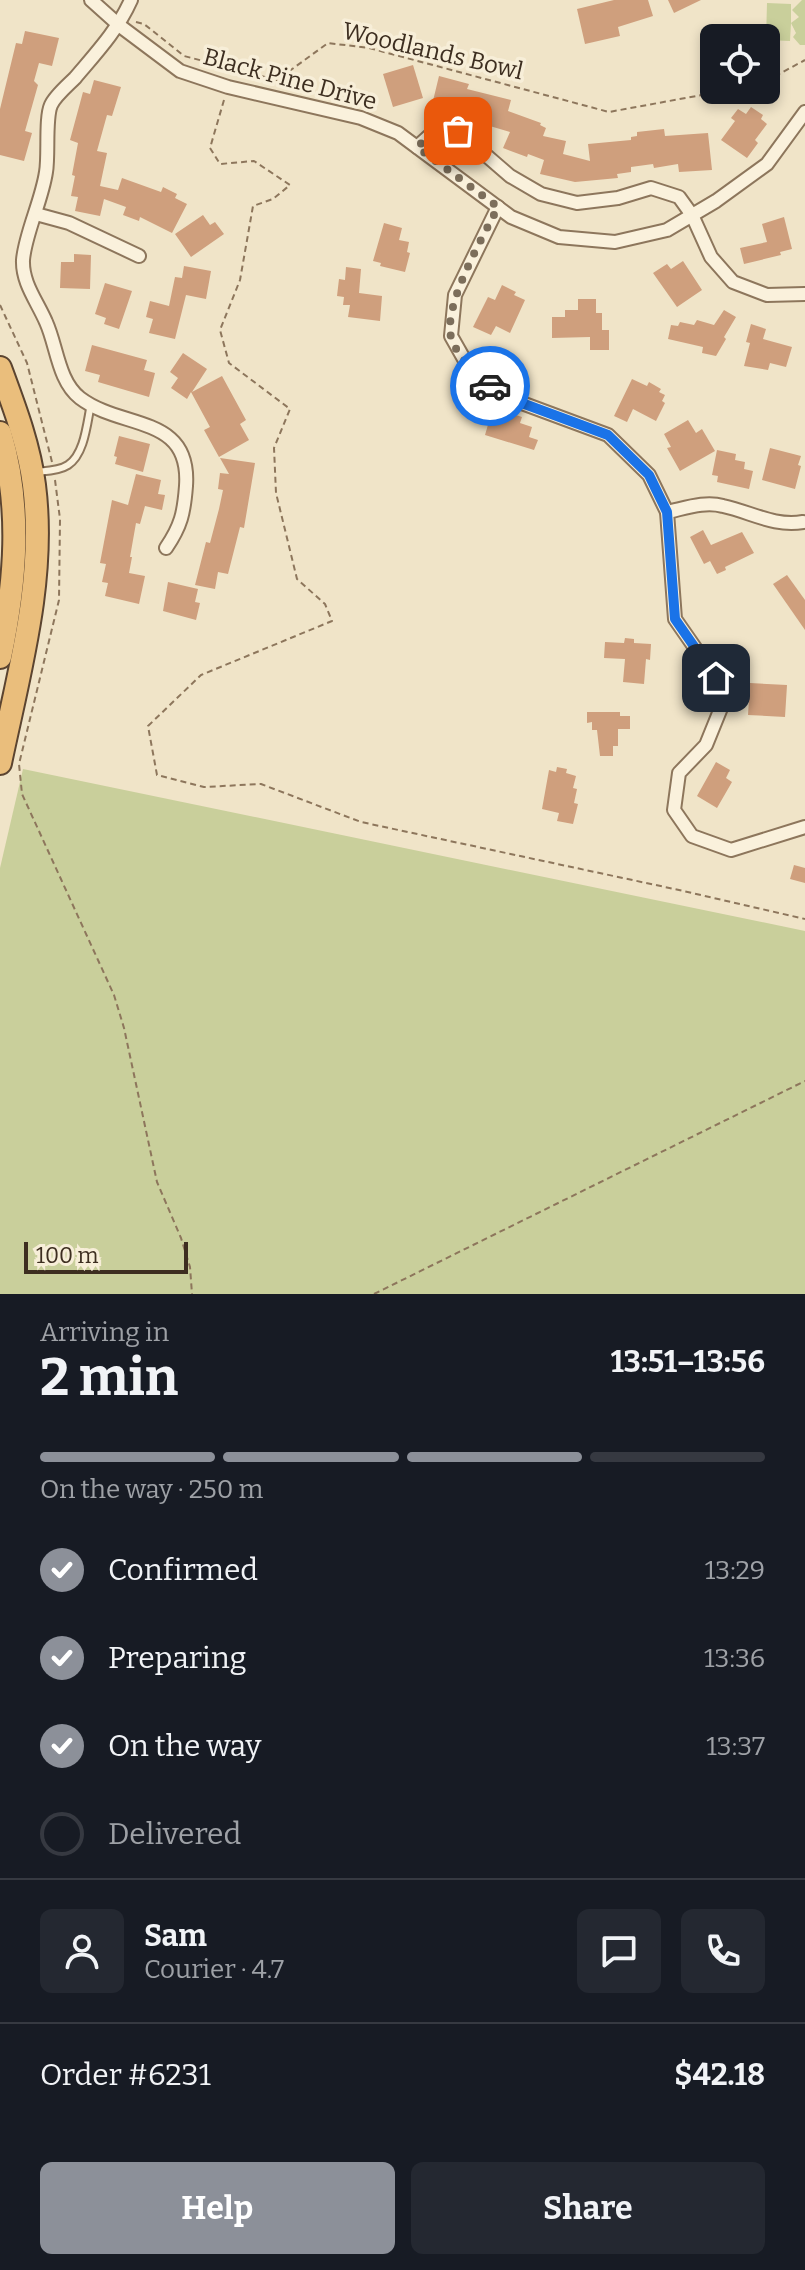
<!DOCTYPE html>
<html lang="en">
<head>
<meta charset="utf-8">
<style>
  :root { --surface:#171b24; --page:#242831; --text:#f1f3f6; --muted:#9ea1a6; --line:#363941; --accent:#8c9099 }
  body { margin:0; font-family:Bitter,serif; background:var(--page); color:var(--text); height:100vh; display:flex; flex-direction:column; font-size:30px; white-space:nowrap }
  * { box-sizing:border-box; margin:0 }
  p { font-size:26px; color:var(--muted) }
  .icon { flex:none; width:44px; height:44px; fill:none; stroke:currentColor; stroke-width:2; stroke-linecap:round; stroke-linejoin:round }
  .map { position:relative; height:1294px; overflow:hidden }
  .drawer { display:flex; flex-direction:column; background:var(--surface); flex:1 }
  .drawer>* { flex:none }
  .buttons { position:absolute; left:700px; top:24px; display:grid; gap:16px }
  .buttons a { display:grid; place-items:center; width:80px; height:80px; border-radius:12px; background:var(--surface); box-shadow:0 4px 12px #0003; font-size:40px }
  .scale { position:absolute; left:24px; bottom:20px; width:164px; box-sizing:border-box; padding-left:8px; border:4px solid #3d2e20; border-top:0; font-size:22px; line-height:28px; white-space:nowrap; color:#3d2e20; -webkit-text-stroke:6px #f7eed8; paint-order:stroke }
  .pin { position:absolute; display:grid; place-items:center; width:68px; height:68px; color:#fff; margin:-34px; border-radius:16px; box-shadow:0 4px 12px #0006 }
  .courier { position:absolute; display:grid; place-items:center; width:80px; height:80px; margin:-40px; border:6px solid #1a73e8; border-radius:50%; background:#fff; color:#222; box-shadow:0 2px 10px #0007 }
  .overview em { font-style:normal; font-weight:700 }
  .overview div { display:flex; flex-direction:column-reverse }
  .overview { display:flex; align-items:center; justify-content:space-between; height:136px; padding:0 40px }
  h1 { font-size:52px; font-weight:700; line-height:60px }
  .bar { display:grid; grid-template-columns:repeat(4,1fr); gap:12px 8px; align-content:center; height:96px; padding:0 40px }
  .bar i { height:10px; border-radius:6px; background:var(--line) }
  .bar .active { background:var(--accent) }
  .bar p { grid-column:span 4 }
  .line { display:flex; align-items:center; gap:20px; padding:0 40px; border-top:2px solid var(--line) }
  .line div { flex:1 }
  .round { display:grid; place-items:center; flex:none; width:84px; height:84px; border-radius:12px; background:var(--page) }
  ol { padding:0 40px; list-style:none }
  li { display:flex; align-items:center; gap:24px; height:88px }
  li p { margin-inline-start:auto }
  li .icon { padding:8px; border-radius:50%; background:var(--accent); color:#fff; stroke-width:4 }
  li:last-child { color:var(--muted) }
  li i { width:44px; height:44px; border:4px solid var(--line); border-radius:50% }
  .button { display:flex; gap:16px; margin-top:auto; padding:16px 40px }
  .button a { flex:1; height:92px; border-radius:12px; background:var(--accent); color:#fff; font-size:32px; font-weight:700; line-height:92px; text-align:center }
  .button a+a { background:var(--page); color:var(--text) }
  .map>svg:first-child { display:block }
  .green { fill:#c9cf9b }
  .building { fill:#cf9f7d }
  .lines { fill:none; stroke-linecap:round; stroke-linejoin:round }
  .service-casing { stroke:#8d765c; stroke-width:10 }
  .minor-casing { stroke:#8d765c; stroke-width:16 }
  .trunk-casing { stroke:#5b4430; stroke-width:26 }
  .path { stroke:#8d765c; stroke-width:2; stroke-dasharray:6 4; stroke-linecap:butt }
  .service { stroke:#faf1dc; stroke-width:6 }
  .minor { stroke:#faf1dc; stroke-width:12 }
  .trunk { stroke:#eabe7c; stroke-width:22 }
  .done { stroke:#7c6e5b; stroke-width:8; stroke-dasharray:0 14.4 }
  .route { stroke:#1a73e8; stroke-width:10 }
  .labels { text-anchor:middle; stroke-width:7; stroke-linejoin:round; paint-order:stroke }
  .street-label { font-size:24px; fill:#3d2e20; stroke:#f7eed8 }
</style>
</head>
<body>
<div class="map">
<svg width="805" height="1294" viewBox="0 0 805 1294">
  <rect width="100%" height="100%" fill="#f0e4c8"/>
  <!-- green -->
  <g class="green">
    <path d="M 802,0 L 805,0 L 805,45 L 800,45 L 793,37 L 796,33 L 791,23 L 790,41 L 766,40 L 767,3 L 791,4 L 791,23 L 799,17 L 792,10 Z"/>
    <path d="M 23,769 L 805,931 L 805,1294 L 0,1294 L 0,868 Z"/>
  </g>
  <!-- building -->
  <g class="building">
    <path d="M 614,0 L 648,0 L 653,16 L 618,27 L 620,36 L 585,44 L 577,9 Z"/>
    <path d="M 668,0 L 701,0 L 674,13 Z"/>
    <path d="M 25,31 L 59,38 L 52,66 L 39,63 L 34,81 L 38,85 L 25,131 L 32,133 L 24,161 L 0,155 L 0,109 L 16,43 L 22,44 Z"/>
    <path d="M 413,65 L 423,98 L 393,107 L 383,74 Z"/>
    <path d="M 439,76 L 469,84 L 467,89 L 511,100 L 508,111 L 541,123 L 540,125 L 546,128 L 543,136 L 566,141 L 563,154 L 590,161 L 588,144 L 631,140 L 631,137 L 637,136 L 637,132 L 664,129 L 665,136 L 708,133 L 712,170 L 679,172 L 678,164 L 654,168 L 653,164 L 631,167 L 631,172 L 617,174 L 618,178 L 575,182 L 540,174 L 544,160 L 528,154 L 527,157 L 503,148 L 510,132 L 436,110 L 437,106 L 432,105 Z"/>
    <path d="M 94,80 L 121,87 L 112,116 L 107,115 L 97,151 L 107,153 L 100,186 L 118,190 L 122,178 L 161,192 L 163,187 L 177,194 L 175,198 L 187,204 L 172,233 L 140,217 L 139,221 L 123,215 L 126,207 L 104,199 L 100,216 L 75,211 L 78,197 L 71,196 L 75,176 L 72,175 L 78,143 L 70,140 L 83,92 L 90,94 Z"/>
    <path d="M 751,107 L 763,115 L 761,119 L 767,124 L 755,140 L 758,143 L 747,158 L 721,140 L 735,121 L 731,118 L 738,109 L 746,114 Z"/>
    <path d="M 203,215 L 210,225 L 215,222 L 224,234 L 191,257 L 175,234 Z"/>
    <path d="M 784,217 L 792,249 L 780,252 L 781,255 L 744,264 L 740,248 L 767,242 L 762,224 Z"/>
    <path d="M 384,223 L 402,228 L 399,240 L 409,242 L 407,252 L 410,253 L 405,272 L 380,266 L 381,263 L 373,261 Z"/>
    <path d="M 74,254 L 91,255 L 90,289 L 60,288 L 61,262 L 74,262 Z"/>
    <path d="M 683,261 L 702,290 L 677,307 L 653,273 L 667,264 L 671,269 Z"/>
    <path d="M 184,266 L 211,271 L 206,299 L 186,295 L 175,339 L 149,333 L 153,319 L 146,317 L 150,301 L 169,306 L 175,277 L 182,278 Z"/>
    <path d="M 346,267 L 361,269 L 359,293 L 382,296 L 380,321 L 348,317 L 350,305 L 343,305 L 344,297 L 337,296 L 339,279 L 345,280 Z"/>
    <path d="M 105,283 L 132,291 L 119,329 L 104,324 L 106,318 L 95,314 Z"/>
    <path d="M 502,285 L 516,292 L 514,295 L 525,300 L 510,333 L 496,326 L 491,335 L 473,327 L 488,297 L 495,300 Z"/>
    <path d="M 578,299 L 596,299 L 596,313 L 602,313 L 602,330 L 609,330 L 609,350 L 590,350 L 590,337 L 552,338 L 552,317 L 565,317 L 565,310 L 578,310 Z"/>
    <path d="M 724,310 L 736,317 L 724,337 L 726,339 L 716,356 L 702,353 L 703,347 L 668,339 L 671,325 L 678,326 L 680,322 L 694,325 L 697,320 L 714,325 Z"/>
    <path d="M 751,324 L 766,329 L 763,339 L 792,347 L 786,367 L 770,363 L 768,370 L 744,366 L 750,343 L 746,342 Z"/>
    <path d="M 92,345 L 147,360 L 144,370 L 155,373 L 149,397 L 98,382 L 100,375 L 85,371 Z"/>
    <path d="M 183,353 L 207,369 L 192,392 L 222,376 L 246,420 L 240,424 L 249,440 L 219,457 L 204,430 L 210,427 L 191,392 L 187,399 L 171,388 L 178,378 L 170,372 Z"/>
    <path d="M 632,379 L 647,386 L 649,382 L 661,389 L 659,392 L 665,395 L 662,401 L 665,403 L 656,421 L 633,409 L 627,422 L 614,416 Z"/>
    <path d="M 492,411 L 512,417 L 513,414 L 522,417 L 520,423 L 532,427 L 529,437 L 538,440 L 534,450 L 485,435 Z"/>
    <path d="M 688,420 L 696,433 L 702,429 L 715,451 L 680,471 L 667,448 L 671,447 L 664,434 Z"/>
    <path d="M 119,436 L 150,444 L 143,472 L 115,464 L 117,457 L 114,456 Z"/>
    <path d="M 770,448 L 801,456 L 798,465 L 801,466 L 795,489 L 762,480 Z"/>
    <path d="M 717,450 L 736,454 L 735,460 L 745,462 L 744,469 L 753,471 L 749,489 L 717,482 L 718,476 L 712,475 Z"/>
    <path d="M 220,458 L 255,463 L 244,528 L 240,527 L 228,574 L 218,572 L 215,589 L 195,585 L 206,542 L 210,543 L 219,509 L 223,490 L 218,489 L 220,473 L 229,474 Z"/>
    <path d="M 136,474 L 161,480 L 158,494 L 165,495 L 162,510 L 145,506 L 140,524 L 136,523 L 130,557 L 132,557 L 129,573 L 145,576 L 139,604 L 105,596 L 108,583 L 102,582 L 106,564 L 100,563 L 112,500 L 128,505 Z"/>
    <path d="M 703,530 L 711,545 L 742,532 L 754,553 L 725,567 L 726,570 L 717,574 L 710,561 L 704,564 L 690,537 Z"/>
    <path d="M 787,575 L 805,600 L 805,630 L 773,584 Z"/>
    <path d="M 168,582 L 198,589 L 195,602 L 200,603 L 196,620 L 163,611 Z"/>
    <path d="M 625,638 L 634,639 L 634,643 L 651,644 L 650,660 L 646,659 L 644,684 L 623,682 L 625,659 L 604,658 L 605,642 L 624,643 Z"/>
    <path d="M 750,683 L 787,685 L 785,717 L 748,715 Z"/>
    <path d="M 587,712 L 620,712 L 620,716 L 630,716 L 630,729 L 618,729 L 618,746 L 613,746 L 613,756 L 600,756 L 597,730 L 592,730 L 592,722 L 587,723 Z"/>
    <path d="M 716,762 L 730,770 L 726,778 L 732,782 L 717,808 L 697,796 Z"/>
    <path d="M 557,767 L 567,769 L 566,773 L 576,776 L 573,788 L 577,789 L 574,803 L 578,804 L 573,824 L 557,821 L 559,813 L 542,809 L 549,770 L 556,772 Z"/>
    <path d="M 794,865 L 805,868 L 805,883 L 790,879 Z"/>
  </g>
  <g class="lines">
    <defs>
      <path id="service" d="M 36,472 C 45,471 59,471 68,465 C 85,454 87,422 91,404"/>
      <g id="minor">
        <path d="M 91,0 L 120,26 L 180,71 L 228,87 L 361,118 L 398,133 L 511,217 L 559,237 L 615,242 L 667,230 L 716,201 L 767,164 L 805,112"/>
        <path d="M 131,0 C 117,31 97,52 75,78 C 67,86 55,96 51,105 C 45,118 49,156 46,172 C 42,200 25,234 23,260 C 22,283 37,301 46,322 C 57,346 58,381 80,398 C 122,430 191,414 186,486 C 184,513 181,526 166,548"/>
        <path d="M 417,147 L 438,128 L 458,131 L 510,176 L 541,194 L 577,203 L 618,198 L 651,188 L 679,197 L 692,215 L 711,257 L 733,282 L 767,295 L 805,294"/>
        <path d="M 498,207 L 455,295 L 451,336 L 472,373 L 503,396 L 608,435 L 649,475 L 667,512 L 675,619 L 716,678 L 721,708 L 706,745 L 679,773 L 674,810 L 692,836 L 731,850 L 805,827"/>
        <path d="M 36,214 L 69,223 L 139,256"/>
        <path d="M 667,512 C 686,508 705,501 723,506 C 751,512 774,527 803,522"/>
      </g>
      <g id="trunk">
        <path d="M 0,368 C 14,406 29,445 34,485 C 46,579 19,672 0,763"/>
        <path d="M 0,433 C 22,507 16,581 0,657"/>
      </g>
    </defs>
    <!-- service casing -->
    <use href="#service" class="service-casing"/>
    <!-- minor casing -->
    <use href="#minor" class="minor-casing"/>
    <!-- trunk casing -->
    <use href="#trunk" class="trunk-casing"/>
    <!-- path -->
    <g class="path">
      <path d="M 136,22 L 144,24 L 184,56 L 277,80 L 328,43 L 369,48 L 609,112 L 729,90"/>
      <path d="M 766,81 L 805,60"/>
      <path d="M 224,100 L 210,148 L 220,164 L 254,161 L 290,185 L 273,199 L 253,206 L 240,280 L 220,330 L 229,363 L 290,409 L 274,448 L 276,493 L 297,579 L 325,604 L 332,621 L 201,675 L 148,726 L 157,775 L 204,787 L 261,784 L 361,822 L 679,890 L 805,919"/>
      <path d="M 0,305 L 27,363 L 52,462"/>
      <path d="M 55,480 L 60,519 L 59,600 L 19,764 L 22,794 L 114,995 L 124,1028 L 157,1182 L 181,1238 L 190,1267 L 192,1294"/>
      <path d="M 374,1294 L 805,1081"/>
    </g>
    <!-- service -->
    <use href="#service" class="service"/>
    <!-- minor -->
    <use href="#minor" class="minor"/>
    <!-- trunk -->
    <use href="#trunk" class="trunk"/>
  </g>
  <g class="lines">
    <!-- done -->
    <path class="done" d="M 458,131 L 438,128 L 417,147 L 498,207 C 483,237 443,305 451,337 C 456,355 476,375 490,386"/>
    <!-- route -->
    <path class="route" d="M 490,386 L 503,396 L 608,435 L 649,475 L 667,512 L 675,619 L 716,678"/>
  </g>
  <g class="labels">
    <!-- street labels -->
    <g class="street-label">
      <text transform="translate(433 51) rotate(13)" y="8">Woodlands Bowl</text>
      <text transform="translate(290 79) rotate(15)" y="8">Black Pine Drive</text>
    </g>
  </g>
</svg>
<div class="buttons">
<a><svg class="icon" aria-label="locate" viewBox="0 0 24 24"><circle cx="12" cy="12" r="6"/><path d="M12 2v4M12 18v4M2 12h4M18 12h4"/></svg></a>
</div>
<div class="scale">100 m</div>
<div class="pin" style="left:458px;top:131px;background:#ea580c"><svg class="icon" aria-label="bag" viewBox="0 0 24 24"><path d="M5 8h14l-1 12H6zM9 8a3 3 0 0 1 6 0"/></svg></div>
<div class="pin" style="left:716px;top:678px;background:#1f2937"><svg class="icon" aria-label="home" viewBox="0 0 24 24"><path d="M3 11l9-7 9 7M6 9v11h12V9"/></svg></div>
<div class="courier" style="left:490px;top:386px"><svg class="icon" aria-label="car" viewBox="0 0 24 24"><path d="M5 17H2v-5l4-1 3-4h7l3 4 3 1v5h-3M9 17h6M6 11h13"/><circle cx="7" cy="17" r="2"/><circle cx="17" cy="17" r="2"/></svg></div>
</div>
<section class="drawer">
<div class="overview"><div><h1>2 min</h1><p>Arriving in</p></div><em>13:51–13:56</em></div>
<div class="bar"><i class="active"></i><i class="active"></i><i class="active"></i><i></i><p>On the way · 250 m</p></div>
<ol>
<li><svg class="icon" aria-label="check" viewBox="0 0 24 24"><path d="M5 12l5 5 9-10"/></svg>Confirmed<p>13:29</p></li>
<li><svg class="icon" aria-label="check" viewBox="0 0 24 24"><path d="M5 12l5 5 9-10"/></svg>Preparing<p>13:36</p></li>
<li><svg class="icon" aria-label="check" viewBox="0 0 24 24"><path d="M5 12l5 5 9-10"/></svg>On the way<p>13:37</p></li>
<li><i></i>Delivered</li>
</ol>
<div class="line" style="height:144px"><a class="round"><svg class="icon" aria-label="person" viewBox="0 0 24 24"><circle cx="12" cy="8" r="4"/><path d="M4 21q1-7 8-7t8 7"/></svg></a><div><b>Sam</b><p>Courier · 4.7</p></div><a class="round"><svg class="icon" aria-label="chat" viewBox="0 0 24 24"><path d="M4 5h16v11H9l-5 4z"/></svg></a><a class="round"><svg class="icon" aria-label="phone" viewBox="0 0 24 24"><path d="M5 4h4l2 5-3 2q2 4 5 5l2-3 5 2v4C11 20 4 13 5 4z"/></svg></a></div>
<div class="line" style="height:104px"><div>Order #6231</div><b>$42.18</b></div>
<div class="button"><a>Help</a><a>Share</a></div>
</section>
</body>
</html>
